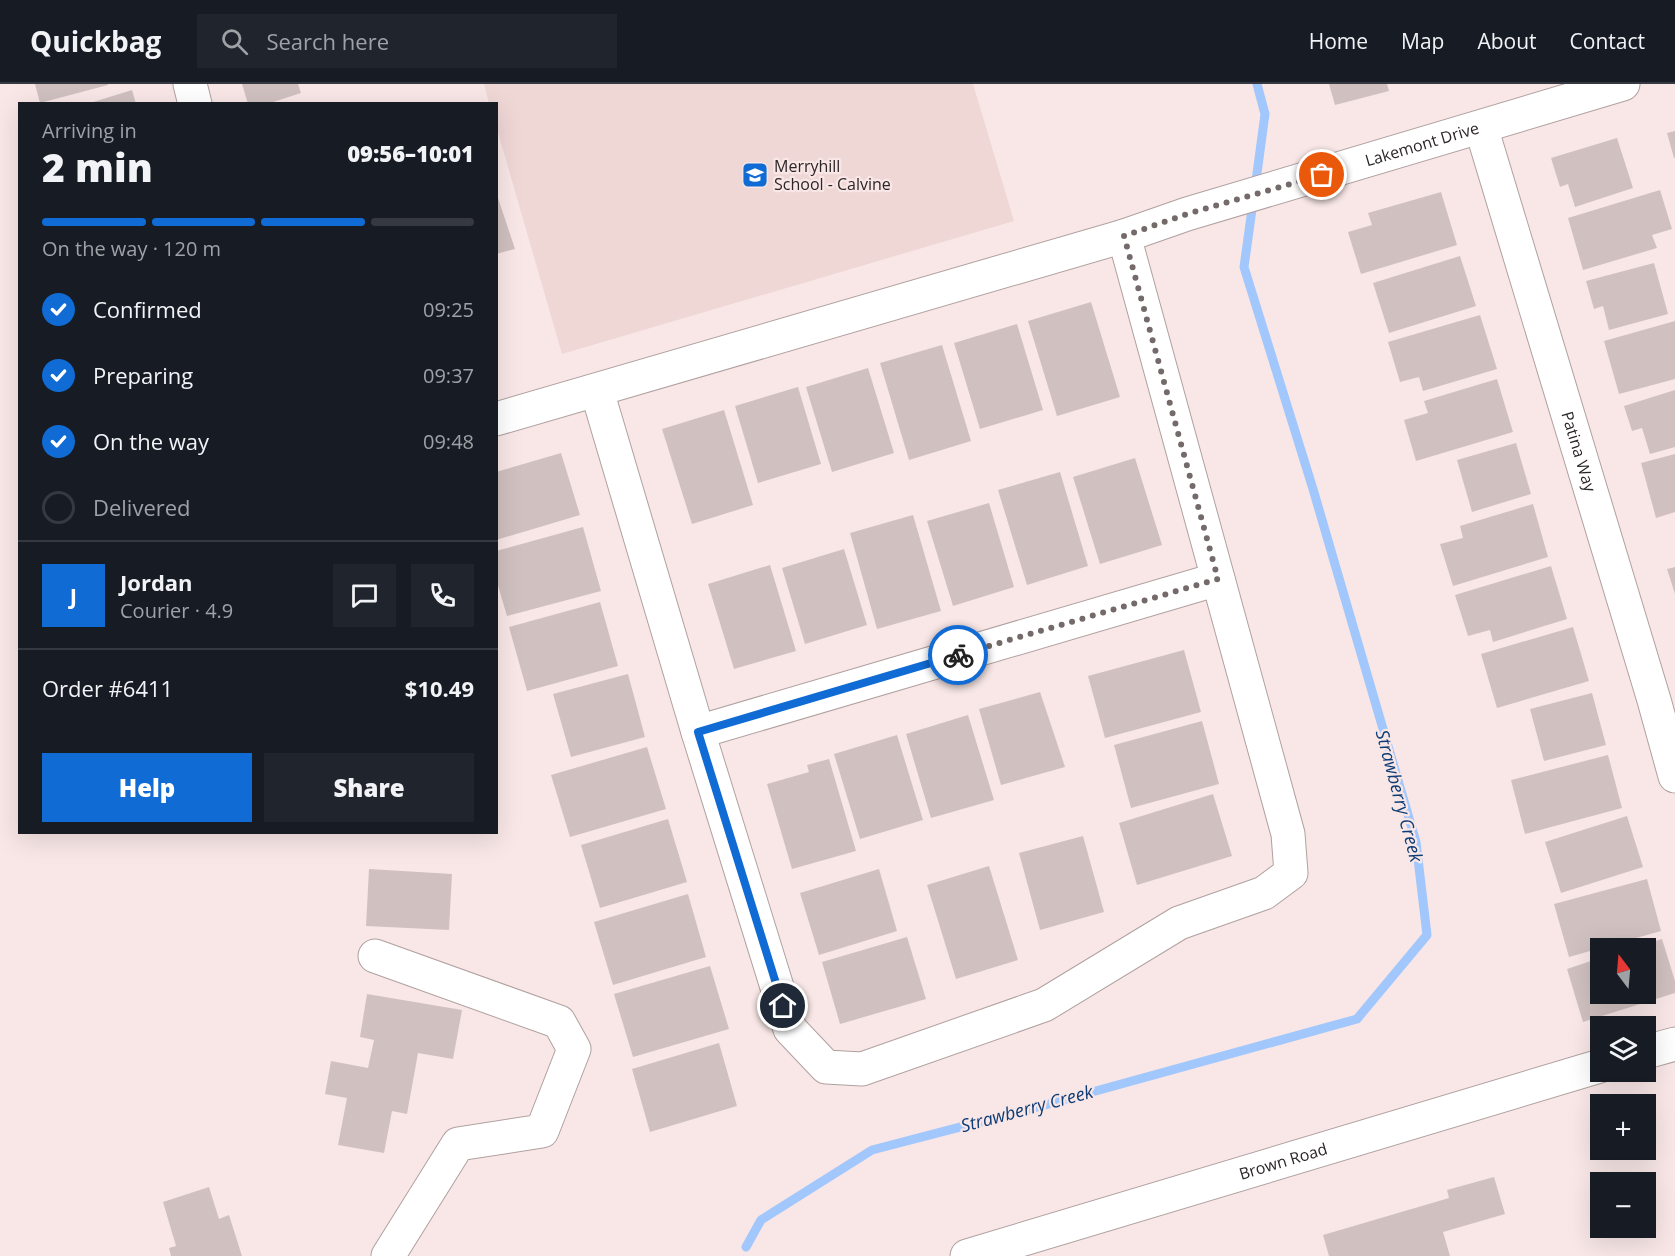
<!DOCTYPE html>
<html lang="en">
<head>
<meta charset="utf-8">
<style>
  :root { --surface:#171b24; --page:#20242c; --text:#f1f3f6; --muted:#9ea1a6; --line:#363941; --accent:#106bd4 }
  body { margin:0; font-family:"Open Sans",sans-serif; background:var(--page); color:var(--text); height:100vh; display:flex; flex-direction:column; font-size:22px; white-space:nowrap }
  * { box-sizing:border-box; margin:0 }
  p { font-size:20px; color:var(--muted) }
  .icon { flex:none; width:33px; height:33px; fill:none; stroke:currentColor; stroke-width:2; stroke-linecap:round; stroke-linejoin:round }
  .map { position:relative; flex:1; overflow:hidden }
  .drawer { position:absolute; left:18px; top:18px; width:480px; height:732px; display:flex; flex-direction:column; background:var(--surface); border-radius:0px; box-shadow:0 6px 24px #0002 }
  .drawer>* { flex:none }
  .needle { width:39px; rotate:344deg }
  .tools { position:absolute; left:1590px; top:854px; display:grid; gap:12px }
  .tools a { display:grid; place-items:center; width:66px; height:66px; border-radius:0px; background:var(--surface); box-shadow:0 6px 24px #0002; font-size:30px }
  .pin { position:absolute; display:grid; place-items:center; width:51px; height:51px; color:#fff; margin:-26px; border:3px solid #fff; border-radius:50%; box-shadow:0 2px 6px #0007 }
  .courier { position:absolute; display:grid; place-items:center; width:60px; height:60px; margin:-30px; border:4px solid #106bd4; border-radius:50%; background:#fff; color:#222; box-shadow:0 2px 8px #0007 }
  .summary em { font-style:normal; font-weight:800 }
  .summary div { display:flex; flex-direction:column-reverse }
  .summary { display:flex; align-items:center; justify-content:space-between; height:102px; padding:0 24px }
  h1 { font-size:39px; font-weight:800; line-height:45px }
  .bar { display:grid; grid-template-columns:repeat(4,1fr); gap:9px 6px; align-content:center; height:72px; padding:0 24px }
  .bar i { height:8px; border-radius:4px; background:var(--line) }
  .bar .active { background:var(--accent) }
  .bar p { grid-column:span 4 }
  .line { display:flex; align-items:center; gap:15px; padding:0 24px; border-top:2px solid var(--line) }
  .line div { flex:1 }
  .round { display:grid; place-items:center; flex:none; width:63px; height:63px; border-radius:0px; background:var(--page) }
  ol { padding:0 24px; list-style:none }
  li { display:flex; align-items:center; gap:18px; height:66px }
  li p { margin-inline-start:auto }
  li .icon { padding:6px; border-radius:50%; background:var(--accent); color:#fff; stroke-width:4 }
  li:last-child { color:var(--muted) }
  li i { width:33px; height:33px; border:3px solid var(--line); border-radius:50% }
  .cta { display:flex; gap:12px; margin-top:auto; padding:12px 24px }
  .cta a { flex:1; height:69px; border-radius:0px; background:var(--accent); color:#fff; font-size:24px; font-weight:800; line-height:69px; text-align:center }
  .cta a+a { background:var(--page); color:var(--text) }
  header { display:flex; align-items:center; gap:36px; box-sizing:border-box; height:84px; padding:0 30px; background:var(--surface); border-bottom:2px solid var(--line) }
  header strong { font-size:28px }
  nav { display:flex; gap:33px; margin-inline-start:auto; font-size:21px }
  .search { width:420px; height:54px; background:var(--page); display:flex; align-items:center; gap:15px; box-sizing:border-box; padding:0 21px; border-radius:0px; color:var(--muted); font-size:22px }
  .map>svg:first-child { display:block }
  .built { fill:#efd7d6 }
  .lines { fill:none; stroke-linecap:round; stroke-linejoin:round }
  .stream { stroke:#a1c7fd; stroke-width:9 }
  .building { fill:#d0c1c0 }
  .minor-casing { stroke:#b0a1a0; stroke-width:35 }
  .minor { stroke:#fff; stroke-width:33 }
  .done { stroke:#736a69; stroke-width:6; stroke-dasharray:0 10.8 }
  .route { stroke:#106bd4; stroke-width:8 }
  .labels { text-anchor:middle; stroke-width:4.5; stroke-linejoin:round; paint-order:stroke }
  .street-label { font-size:16px; fill:#2c2626; stroke:#f8e7e6 }
  .poi-label { font-size:16px; fill:#2c2626; stroke:#f8e7e6; text-anchor:start }
  .water-label { font-size:18px; font-style:italic; fill:#0e3c76; stroke:#f8e7e6 }
</style>
</head>
<body>
<header>
<strong>Quickbag</strong>
<div class="search"><svg class="icon" aria-label="search" viewBox="0 0 24 24"><circle cx="10" cy="10" r="6"/><path d="M15 15l6 6"/></svg>Search here</div>
<nav><a>Home</a><a>Map</a><a>About</a><a>Contact</a></nav>
</header>
<div class="map">
<svg width="1675" height="1172" viewBox="0 0 1675 1172">
  <rect width="100%" height="100%" fill="#f8e7e6"/>
  <!-- built -->
  <path class="built" d="M 484,0 L 973,0 L 1014,137 L 562,270 L 497,45 L 496,20 L 489,19 Z"/>
  <g class="lines">
    <!-- stream -->
    <g class="stream">
      <path d="M 1255,104 L 1265,30 L 1257,0"/>
      <path d="M 746,1163 L 761,1136 L 872,1066 L 1045,1021 L 1357,935 L 1427,851 L 1416,758 L 1313,405 L 1244,183 L 1253,118"/>
    </g>
  </g>
  <!-- building -->
  <g class="building">
    <path d="M 35,0 L 108,0 L 108,1 L 40,19 Z"/>
    <path d="M 242,0 L 298,0 L 301,9 L 267,20 L 248,20 Z"/>
    <path d="M 1329,0 L 1387,0 L 1389,7 L 1335,21 Z"/>
    <path d="M 132,6 L 136,20 L 90,20 L 90,19 Z"/>
    <path d="M 1675,47 L 1675,74 L 1674,74 L 1667,49 Z"/>
    <path d="M 1617,54 L 1633,104 L 1575,123 L 1568,100 L 1560,103 L 1551,74 Z"/>
    <path d="M 1660,106 L 1672,145 L 1652,151 L 1657,164 L 1583,186 L 1568,134 Z"/>
    <path d="M 496,108 L 515,165 L 496,170 Z"/>
    <path d="M 1441,108 L 1457,161 L 1361,190 L 1348,148 L 1372,141 L 1368,129 Z"/>
    <path d="M 1460,172 L 1476,222 L 1389,249 L 1373,199 Z"/>
    <path d="M 1654,179 L 1668,230 L 1609,246 L 1603,222 L 1594,225 L 1586,197 Z"/>
    <path d="M 1091,218 L 1120,313 L 1057,332 L 1028,237 Z"/>
    <path d="M 1480,231 L 1497,285 L 1423,307 L 1419,293 L 1400,298 L 1388,258 Z"/>
    <path d="M 1675,237 L 1675,295 L 1619,310 L 1604,257 Z"/>
    <path d="M 1017,240 L 1043,326 L 980,345 L 954,259 Z"/>
    <path d="M 942,261 L 971,357 L 909,376 L 880,279 Z"/>
    <path d="M 868,284 L 894,369 L 832,388 L 806,303 Z"/>
    <path d="M 1497,295 L 1513,348 L 1416,377 L 1404,336 L 1428,329 L 1424,317 Z"/>
    <path d="M 798,303 L 821,380 L 758,399 L 735,322 Z"/>
    <path d="M 1675,306 L 1675,363 L 1650,370 L 1642,344 L 1632,347 L 1624,322 Z"/>
    <path d="M 724,326 L 753,421 L 692,440 L 662,345 Z"/>
    <path d="M 1516,359 L 1531,410 L 1472,428 L 1457,376 Z"/>
    <path d="M 561,369 L 580,431 L 496,456 L 496,388 Z"/>
    <path d="M 1675,370 L 1675,428 L 1656,434 L 1641,379 Z"/>
    <path d="M 1135,374 L 1162,461 L 1100,480 L 1073,393 Z"/>
    <path d="M 1060,388 L 1088,482 L 1027,501 L 998,406 Z"/>
    <path d="M 989,419 L 1014,503 L 953,522 L 927,437 Z"/>
    <path d="M 1533,420 L 1548,473 L 1453,502 L 1440,460 L 1463,454 L 1460,442 Z"/>
    <path d="M 913,431 L 941,527 L 877,545 L 850,449 Z"/>
    <path d="M 583,443 L 601,507 L 507,532 L 496,495 L 496,467 Z"/>
    <path d="M 844,465 L 867,541 L 805,560 L 782,484 Z"/>
    <path d="M 770,481 L 796,567 L 734,585 L 708,500 Z"/>
    <path d="M 1551,482 L 1567,535 L 1493,558 L 1490,546 L 1468,552 L 1455,511 Z"/>
    <path d="M 1675,483 L 1675,510 L 1667,485 Z"/>
    <path d="M 600,518 L 618,582 L 527,607 L 509,543 Z"/>
    <path d="M 1573,543 L 1589,597 L 1497,624 L 1481,570 Z"/>
    <path d="M 1184,566 L 1201,628 L 1105,654 L 1088,592 Z"/>
    <path d="M 628,590 L 645,653 L 571,673 L 553,610 Z"/>
    <path d="M 1040,608 L 1065,683 L 1001,701 L 979,625 Z"/>
    <path d="M 1592,609 L 1606,661 L 1544,677 L 1530,625 Z"/>
    <path d="M 968,631 L 994,716 L 931,734 L 906,650 Z"/>
    <path d="M 1202,637 L 1219,700 L 1131,724 L 1114,661 Z"/>
    <path d="M 897,651 L 923,736 L 860,755 L 834,670 Z"/>
    <path d="M 647,663 L 666,725 L 570,753 L 551,691 Z"/>
    <path d="M 1608,671 L 1622,724 L 1525,750 L 1511,696 Z"/>
    <path d="M 829,675 L 856,767 L 792,785 L 767,700 L 809,688 L 807,681 Z"/>
    <path d="M 1213,710 L 1232,772 L 1137,801 L 1119,739 Z"/>
    <path d="M 1627,732 L 1643,783 L 1561,809 L 1545,758 Z"/>
    <path d="M 668,735 L 687,798 L 600,824 L 581,761 Z"/>
    <path d="M 1083,752 L 1104,828 L 1040,846 L 1019,769 Z"/>
    <path d="M 989,782 L 1018,876 L 956,895 L 927,801 Z"/>
    <path d="M 369,785 L 452,790 L 449,846 L 366,842 Z"/>
    <path d="M 879,785 L 897,847 L 819,871 L 800,809 Z"/>
    <path d="M 1647,795 L 1661,847 L 1569,873 L 1554,820 Z"/>
    <path d="M 688,810 L 706,873 L 613,901 L 594,838 Z"/>
    <path d="M 907,853 L 926,915 L 840,940 L 822,878 Z"/>
    <path d="M 1662,855 L 1675,897 L 1675,909 L 1583,938 L 1567,885 L 1600,874 L 1600,909 L 1646,909 L 1646,864 L 1635,863 Z"/>
    <path d="M 710,882 L 729,945 L 633,973 L 614,910 Z"/>
    <path d="M 367,910 L 462,926 L 453,975 L 418,969 L 407,1030 L 392,1027 L 384,1069 L 338,1061 L 347,1014 L 325,1010 L 331,977 L 368,984 L 374,956 L 360,953 Z"/>
    <path d="M 719,959 L 737,1022 L 650,1048 L 632,985 Z"/>
    <path d="M 1494,1093 L 1505,1130 L 1443,1148 L 1450,1172 L 1329,1172 L 1323,1151 L 1449,1114 L 1447,1106 Z"/>
    <path d="M 209,1103 L 219,1135 L 229,1131 L 242,1172 L 171,1172 L 169,1164 L 176,1162 L 163,1118 Z"/>
  </g>
  <g class="lines">
    <defs>
      <g id="minor">
        <path d="M 190,0 L 195,20"/>
        <path id="s1" d="M 1481,43 L 1654,616 L 1675,692"/>
        <path d="M 597,307 L 698,648 L 790,945 L 826,983 L 862,985 L 1044,921 L 1179,839 L 1264,809 L 1291,789 L 1288,750 L 1124,152"/>
        <path id="s2" d="M 496,335 L 1124,152 L 1187,130 L 1623,0"/>
        <path d="M 698,648 L 1218,495"/>
        <path d="M 375,872 L 559,938 L 574,965 L 542,1047 L 458,1060 L 388,1172"/>
        <path d="M 1646,968 L 1675,960"/>
        <path id="s3" d="M 967,1172 L 1600,982"/>
      </g>
    </defs>
    <!-- minor casing -->
    <use href="#minor" class="minor-casing"/>
    <!-- minor -->
    <use href="#minor" class="minor"/>
  </g>
  <g class="lines">
    <!-- done -->
    <path class="done" d="M 958,571 L 1218,495 L 1124,152 L 1187,130 L 1322,91"/>
    <!-- route -->
    <path class="route" d="M 783,922 L 698,648 L 958,571"/>
  </g>
  <!-- icons -->
  <defs>
    <symbol id="school-square" viewBox="-11 -11 22 22"><rect x="-9" y="-9" width="18" height="18" rx="4" fill="#106bd4" stroke="#f8e7e6"/><path d="M0-5L7-2L0 1L-7-2ZM-4 1L0 2.5L4 1V4Q0 6-4 4Z" fill="#fff"/></symbol>
  </defs>
  <g fill-rule="evenodd">
    <use href="#school-square" x="740" y="76" width="30" height="30"/>
  </g>
  <g class="labels">
    <!-- street labels -->
    <g class="street-label">
      <text dy="6" stroke="none"><textPath href="#s2" startOffset="966">Lakemont Drive</textPath></text>
      <text dy="6" stroke="none"><textPath href="#s1" startOffset="339">Patina Way</textPath></text>
      <text dy="6" stroke="none"><textPath href="#s3" startOffset="330">Brown Road</textPath></text>
    </g>
    <!-- poi labels -->
    <g class="poi-label">
      <text x="774" y="88">Merryhill<tspan x="774" dy="18">School - Calvine</tspan></text>
    </g>
    <!-- water labels -->
    <g class="water-label">
      <text transform="translate(1399 712) rotate(75)" y="6">Strawberry Creek</text>
      <text transform="translate(1027 1025) rotate(-15)" y="6">Strawberry Creek</text>
    </g>
  </g>
</svg>
<div class="tools">
<a><svg class="needle" viewBox="-14 -14 28 28"><path d="M0-13l5 13h-10z" fill="#e53935"/><path d="M0 13l5-13h-10z" fill="#9ea1a6"/></svg></a>
<a><svg class="icon" aria-label="layers" viewBox="0 0 24 24"><path d="M12 4l9 5-9 5-9-5zM3 14l9 5 9-5"/></svg></a>
<a>+</a>
<a>−</a>
</div>
<div class="pin" style="left:1322px;top:91px;background:#ea580c"><svg class="icon" aria-label="bag" viewBox="0 0 24 24"><path d="M5 8h14l-1 12H6zM9 8a3 3 0 0 1 6 0"/></svg></div>
<div class="pin" style="left:783px;top:922px;background:#1f2937"><svg class="icon" aria-label="home" viewBox="0 0 24 24"><path d="M3 11l9-7 9 7M6 9v11h12V9"/></svg></div>
<div class="courier" style="left:958px;top:571px"><svg class="icon" aria-label="bike" viewBox="0 0 24 24"><circle cx="6" cy="16" r="4"/><circle cx="18" cy="16" r="4"/><path d="M6 16l4-8h5l3 8M10 8l3 8H6M13 5h3"/></svg></div>
<section class="drawer">
<div class="summary"><div><h1>2 min</h1><p>Arriving in</p></div><em>09:56–10:01</em></div>
<div class="bar"><i class="active"></i><i class="active"></i><i class="active"></i><i></i><p>On the way · 120 m</p></div>
<ol>
<li><svg class="icon" aria-label="check" viewBox="0 0 24 24"><path d="M5 12l5 5 9-10"/></svg>Confirmed<p>09:25</p></li>
<li><svg class="icon" aria-label="check" viewBox="0 0 24 24"><path d="M5 12l5 5 9-10"/></svg>Preparing<p>09:37</p></li>
<li><svg class="icon" aria-label="check" viewBox="0 0 24 24"><path d="M5 12l5 5 9-10"/></svg>On the way<p>09:48</p></li>
<li><i></i>Delivered</li>
</ol>
<div class="line" style="height:108px"><b class="round" style="background:var(--accent);color:#fff">J</b><div><b>Jordan</b><p>Courier · 4.9</p></div><a class="round"><svg class="icon" aria-label="chat" viewBox="0 0 24 24"><path d="M4 5h16v11H9l-5 4z"/></svg></a><a class="round"><svg class="icon" aria-label="phone" viewBox="0 0 24 24"><path d="M5 4h4l2 5-3 2q2 4 5 5l2-3 5 2v4C11 20 4 13 5 4z"/></svg></a></div>
<div class="line" style="height:78px"><div>Order #6411</div><b>$10.49</b></div>
<div class="cta"><a>Help</a><a>Share</a></div>
</section>
</div>
</body>
</html>
